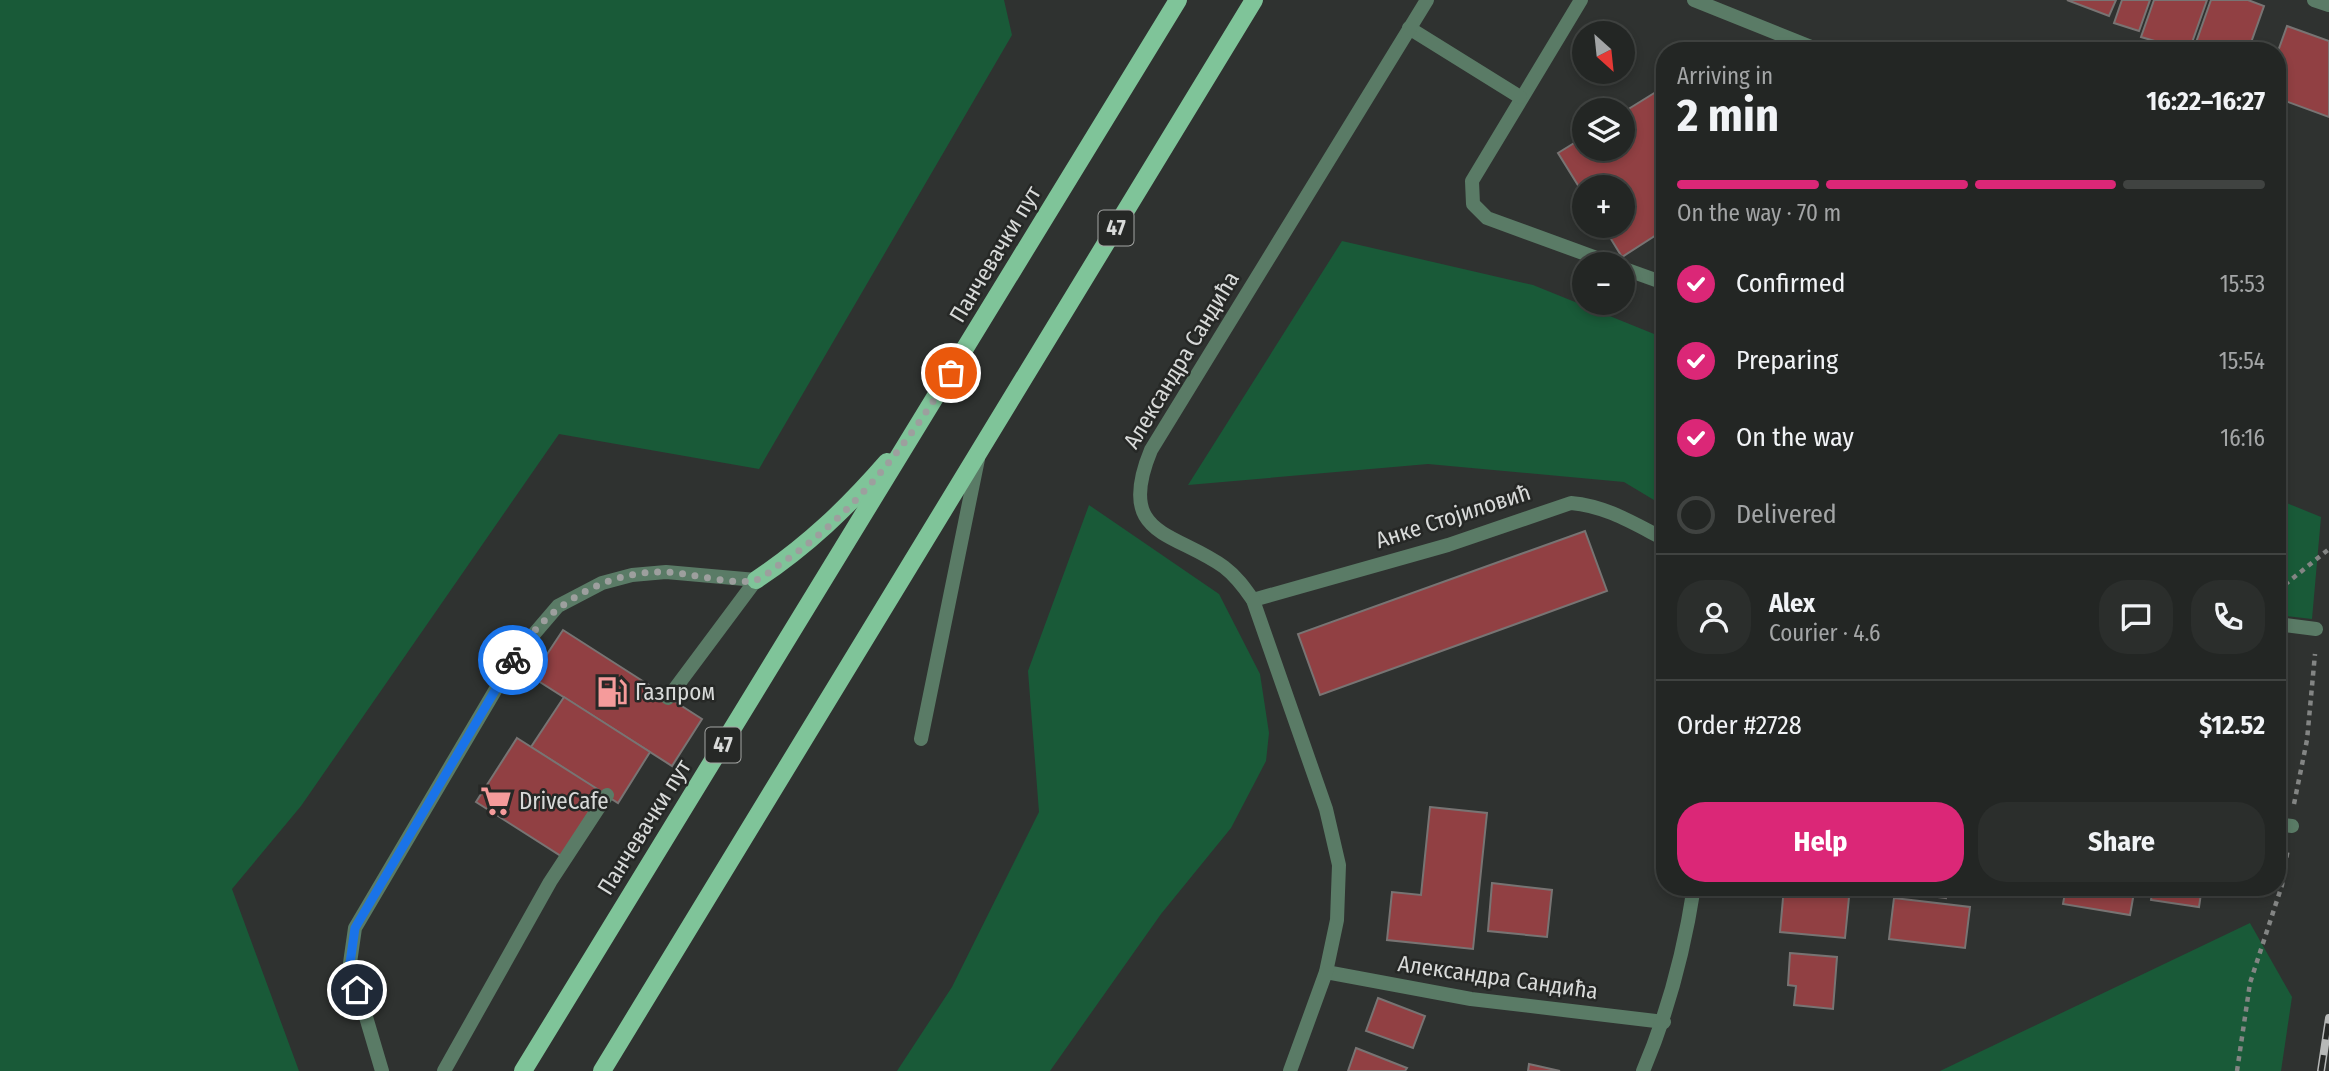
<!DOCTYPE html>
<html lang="en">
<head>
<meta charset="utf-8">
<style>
  :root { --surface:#232624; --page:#2b2e2c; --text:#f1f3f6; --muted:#a3a5a6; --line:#404341; --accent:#db2777 }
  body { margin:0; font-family:"Fira Sans Condensed",sans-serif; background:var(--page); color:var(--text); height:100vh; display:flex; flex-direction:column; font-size:26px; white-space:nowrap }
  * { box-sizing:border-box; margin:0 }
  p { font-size:23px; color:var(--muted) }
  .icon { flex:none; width:38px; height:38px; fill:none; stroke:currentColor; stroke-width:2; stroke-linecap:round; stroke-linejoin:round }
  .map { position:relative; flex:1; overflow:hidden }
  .details { position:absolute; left:1656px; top:42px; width:630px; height:854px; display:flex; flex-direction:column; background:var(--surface); border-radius:28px; box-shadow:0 4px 10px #0003,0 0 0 2px var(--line) }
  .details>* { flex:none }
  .needle { width:46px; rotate:153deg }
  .fabs { position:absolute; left:1572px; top:21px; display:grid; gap:14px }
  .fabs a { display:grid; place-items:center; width:63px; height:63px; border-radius:50%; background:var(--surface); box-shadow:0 4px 10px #0003,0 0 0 2px var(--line); font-size:35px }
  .pin { position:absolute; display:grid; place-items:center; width:60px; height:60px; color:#fff; margin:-30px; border:4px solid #fff; border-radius:50%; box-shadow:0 2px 7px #0007 }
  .courier { position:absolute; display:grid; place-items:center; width:70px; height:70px; margin:-35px; border:5px solid #1a73e8; border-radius:50%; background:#fff; color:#222; box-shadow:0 2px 9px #0007 }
  .summary em { font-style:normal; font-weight:700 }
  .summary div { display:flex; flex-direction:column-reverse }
  .summary { display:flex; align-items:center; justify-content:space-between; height:119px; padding:0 21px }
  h1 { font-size:46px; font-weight:700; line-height:52px }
  .bar { display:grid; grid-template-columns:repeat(4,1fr); gap:10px 7px; align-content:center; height:84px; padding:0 21px }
  .bar i { height:9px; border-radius:5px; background:var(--line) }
  .bar .current { background:var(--accent) }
  .bar p { grid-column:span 4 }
  .line { display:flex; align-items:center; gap:18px; padding:0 21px; border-top:2px solid var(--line) }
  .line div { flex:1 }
  .round { display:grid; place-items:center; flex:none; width:74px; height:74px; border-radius:28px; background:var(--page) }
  ol { padding:0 21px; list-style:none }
  li { display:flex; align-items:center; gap:21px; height:77px }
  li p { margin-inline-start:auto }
  li .icon { padding:7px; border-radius:50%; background:var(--accent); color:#fff; stroke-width:4 }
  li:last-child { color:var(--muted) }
  li i { width:38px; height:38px; border:4px solid var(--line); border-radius:50% }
  .primary-button { display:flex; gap:14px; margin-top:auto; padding:14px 21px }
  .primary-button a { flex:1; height:80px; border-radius:28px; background:var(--accent); color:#fff; font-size:28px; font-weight:700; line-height:80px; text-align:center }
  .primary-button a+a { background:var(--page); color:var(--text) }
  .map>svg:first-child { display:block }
  .green { fill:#195a38 }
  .building { fill:#914043; stroke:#787473; stroke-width:2 }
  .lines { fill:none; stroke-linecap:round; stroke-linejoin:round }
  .path { stroke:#838584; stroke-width:4.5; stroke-dasharray:5 5; stroke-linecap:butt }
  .service { stroke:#5a7b66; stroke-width:14 }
  .minor { stroke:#5a7b66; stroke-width:14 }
  .primary { stroke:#7fc499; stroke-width:18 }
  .rail-casing { stroke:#b7b9b8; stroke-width:8 }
  .rail { stroke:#262826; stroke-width:5; stroke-dasharray:16; stroke-linecap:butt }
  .done { stroke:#9d9f9e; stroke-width:7; stroke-dasharray:0 12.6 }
  .route { stroke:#1a73e8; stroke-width:9 }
  .labels { text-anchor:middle; stroke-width:5; stroke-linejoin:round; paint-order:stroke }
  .shield { fill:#262826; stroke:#a3a5a3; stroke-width:2 }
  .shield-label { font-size:21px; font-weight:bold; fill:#d8dad9 }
  .street-label { font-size:23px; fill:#d8dad9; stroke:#262826 }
  .poi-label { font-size:23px; fill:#d8dad9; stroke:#262826; text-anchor:start }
</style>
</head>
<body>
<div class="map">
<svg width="2329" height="1071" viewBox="0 0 2329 1071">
  <rect width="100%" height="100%" fill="#2f3230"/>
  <!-- green -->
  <g class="green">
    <path d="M 0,0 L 1004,0 L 1012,35 L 759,469 L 559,434 L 301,806 L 232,889 L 299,1071 L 0,1071 Z"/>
    <path d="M 1342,241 L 1533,285 L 1664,338 L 1664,506 L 1624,482 L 1428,464 L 1188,485 Z"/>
    <path d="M 2277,499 L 2321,517 L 2312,619 L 2277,615 Z"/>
    <path d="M 1089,505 L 1219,594 L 1260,674 L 1269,733 L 1266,761 L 1231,828 L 1161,914 L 1050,1071 L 897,1071 L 952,987 L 1039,812 L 1028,671 Z"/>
    <path d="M 2250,923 L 2292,997 L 2281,1071 L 1940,1071 Z"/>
  </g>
  <!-- building -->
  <g class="building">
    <path d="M 2067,0 L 2116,0 L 2109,16 Z"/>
    <path d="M 2122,0 L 2150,0 L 2139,31 L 2114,23 Z"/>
    <path d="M 2154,0 L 2207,0 L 2189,51 L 2141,37 Z"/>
    <path d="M 2211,0 L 2248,0 L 2264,6 L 2248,51 L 2193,51 Z"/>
    <path d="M 2287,26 L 2329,41 L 2329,117 L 2277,98 L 2277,54 Z"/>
    <path d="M 1664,87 L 1664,163 L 1658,167 L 1664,177 L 1664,230 L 1622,257 L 1603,226 L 1622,226 L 1622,187 L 1584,187 L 1584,195 L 1558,153 L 1584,137 L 1584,149 L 1622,149 L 1622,113 Z"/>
    <path d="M 1585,531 L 1607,591 L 1320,695 L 1298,634 Z"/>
    <path d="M 563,630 L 702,719 L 672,766 L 532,677 Z"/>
    <path d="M 564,697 L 650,752 L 618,803 L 531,747 Z"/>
    <path d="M 517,738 L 602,792 L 561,856 L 476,802 Z"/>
    <path d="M 1430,807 L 1487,813 L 1473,949 L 1387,940 L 1392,892 L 1421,895 Z"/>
    <path d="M 1492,883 L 1552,890 L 1547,937 L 1488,931 Z"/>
    <path d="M 1784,887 L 1850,887 L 1845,938 L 1780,932 Z"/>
    <path d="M 1893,887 L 1947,887 L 1946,898 L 1892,891 Z"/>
    <path d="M 2066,887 L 2135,887 L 2130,915 L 2063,904 Z"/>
    <path d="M 2153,887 L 2202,887 L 2199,907 L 2151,900 Z"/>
    <path d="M 1894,898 L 1970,907 L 1965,948 L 1889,939 Z"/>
    <path d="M 1790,953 L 1837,957 L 1833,1009 L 1794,1005 L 1796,986 L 1788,985 Z"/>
    <path d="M 1378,998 L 1425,1016 L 1413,1048 L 1366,1031 Z"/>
    <path d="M 1356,1048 L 1407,1068 L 1405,1071 L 1348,1071 Z"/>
    <path d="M 1529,1064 L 1560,1071 L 1528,1071 Z"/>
  </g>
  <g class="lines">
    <!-- path -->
    <g class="path">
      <path d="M 2277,591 L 2329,549"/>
      <path d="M 2294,804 L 2307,740 L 2315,654"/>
      <path d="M 2237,1071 L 2250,983 L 2282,885 L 2288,848"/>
    </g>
    <!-- service -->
    <g class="service">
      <path d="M 1581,0 L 1472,181 L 1473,204 L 1487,218 L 1613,264"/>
      <path d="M 1694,0 L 1821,51"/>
      <path d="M 2314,0 L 2329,5"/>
      <path d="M 1409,28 L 1520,97"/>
      <path d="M 1622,268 L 1664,283"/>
      <path d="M 668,698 L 756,580"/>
      <path d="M 921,739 L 978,459"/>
      <path d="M 382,1071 L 350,963 L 355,928 L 516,655 L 558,606 L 602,583 L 632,575 L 666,572 L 756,580"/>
      <path d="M 444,1071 L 550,882 L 607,795"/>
    </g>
    <!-- minor -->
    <g class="minor">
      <path d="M 1253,600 L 1448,545 L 1571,503 C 1606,506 1633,523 1664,539"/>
      <path d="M 2277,624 L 2316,629"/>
      <path d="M 2277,824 L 2292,826"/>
      <path d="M 1326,972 L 1471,999 L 1664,1022"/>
      <path d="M 1290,1071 L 1326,972 L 1337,920 L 1339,865 L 1326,809 L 1253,600 C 1244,587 1236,576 1224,567 C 1174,531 1115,537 1151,450 L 1427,0"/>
      <path d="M 1643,1071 C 1669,1010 1684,952 1694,887"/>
    </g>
    <!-- primary -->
    <g class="primary">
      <path d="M 756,580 C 807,546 847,508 887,462"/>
      <path d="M 523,1071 L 1178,0"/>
      <path d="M 602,1071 L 1254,0"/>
    </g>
    <defs>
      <path id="rail" d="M 2321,1071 L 2329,1018"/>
    </defs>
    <!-- rail casing -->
    <use href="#rail" class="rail-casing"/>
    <!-- rail -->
    <use href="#rail" class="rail"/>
  </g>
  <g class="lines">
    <!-- done -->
    <path class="done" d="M 513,660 C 544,607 604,570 667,572 C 690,573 735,586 756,580 C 765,577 775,567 783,562 C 852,516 908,444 951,373"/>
    <!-- route -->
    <path class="route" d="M 357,990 L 350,963 L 355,928 L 513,660"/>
  </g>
  <!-- icons -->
  <defs>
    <symbol id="fuel-bare" viewBox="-9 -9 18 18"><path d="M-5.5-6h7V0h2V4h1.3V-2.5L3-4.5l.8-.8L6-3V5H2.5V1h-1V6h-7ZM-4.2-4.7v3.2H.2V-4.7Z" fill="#f59b9b" stroke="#262826" stroke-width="2.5" paint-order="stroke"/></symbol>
    <symbol id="supermarket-bare" viewBox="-9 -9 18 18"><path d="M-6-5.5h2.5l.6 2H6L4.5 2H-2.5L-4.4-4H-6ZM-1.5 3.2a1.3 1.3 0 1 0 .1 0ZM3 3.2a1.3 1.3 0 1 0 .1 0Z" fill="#f59b9b" stroke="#262826" stroke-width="2.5" paint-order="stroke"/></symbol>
  </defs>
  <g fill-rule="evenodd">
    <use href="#fuel-bare" x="590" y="670" width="44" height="44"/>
    <use href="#supermarket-bare" x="474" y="779" width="44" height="44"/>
  </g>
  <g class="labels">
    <!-- shield labels -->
    <g class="shield">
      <rect x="1098.5" y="210.5" width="35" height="35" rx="5"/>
      <rect x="705.5" y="727.5" width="35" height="35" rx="5"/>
    </g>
    <g class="shield-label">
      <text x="1116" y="235">47</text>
      <text x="723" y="752">47</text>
    </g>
    <!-- street labels -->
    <g class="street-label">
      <text transform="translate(995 254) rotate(-59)" y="8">Панчевачки пут</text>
      <text transform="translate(1181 360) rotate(-59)" y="8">Александра Сандића</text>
      <text transform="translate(1453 516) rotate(-18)" y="8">Анке Стојиловић</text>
      <text transform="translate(644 827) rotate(-58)" y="8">Панчевачки пут</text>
      <text transform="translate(1498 977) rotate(8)" y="8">Александра Сандића</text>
    </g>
    <!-- poi labels -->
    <g class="poi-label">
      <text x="635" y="700">Газпром</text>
      <text x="519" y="809">DriveCafe</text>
    </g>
  </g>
</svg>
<div class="fabs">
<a><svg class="needle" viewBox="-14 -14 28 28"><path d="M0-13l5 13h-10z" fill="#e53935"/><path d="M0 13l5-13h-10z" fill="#a3a5a6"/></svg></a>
<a><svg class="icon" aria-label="layers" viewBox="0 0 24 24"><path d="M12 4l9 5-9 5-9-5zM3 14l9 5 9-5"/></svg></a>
<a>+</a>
<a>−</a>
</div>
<div class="pin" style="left:951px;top:373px;background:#ea580c"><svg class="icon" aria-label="bag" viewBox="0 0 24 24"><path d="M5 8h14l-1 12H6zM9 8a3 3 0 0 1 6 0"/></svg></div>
<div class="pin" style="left:357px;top:990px;background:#1f2937"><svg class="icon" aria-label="home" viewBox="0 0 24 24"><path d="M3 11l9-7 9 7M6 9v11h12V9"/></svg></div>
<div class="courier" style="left:513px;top:660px"><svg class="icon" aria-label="bike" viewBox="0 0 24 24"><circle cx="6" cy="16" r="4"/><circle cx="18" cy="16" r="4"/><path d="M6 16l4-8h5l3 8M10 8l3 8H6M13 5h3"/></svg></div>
<section class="details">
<div class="summary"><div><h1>2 min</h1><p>Arriving in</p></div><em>16:22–16:27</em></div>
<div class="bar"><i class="current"></i><i class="current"></i><i class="current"></i><i></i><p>On the way · 70 m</p></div>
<ol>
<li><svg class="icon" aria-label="check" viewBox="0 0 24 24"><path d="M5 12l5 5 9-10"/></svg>Confirmed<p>15:53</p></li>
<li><svg class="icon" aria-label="check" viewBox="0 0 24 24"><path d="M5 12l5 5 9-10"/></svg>Preparing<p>15:54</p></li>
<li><svg class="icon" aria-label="check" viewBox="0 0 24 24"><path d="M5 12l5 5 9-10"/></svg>On the way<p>16:16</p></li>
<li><i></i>Delivered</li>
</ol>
<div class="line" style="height:126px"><a class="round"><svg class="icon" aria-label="person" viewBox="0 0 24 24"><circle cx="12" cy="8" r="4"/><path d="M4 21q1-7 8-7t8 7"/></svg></a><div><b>Alex</b><p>Courier · 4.6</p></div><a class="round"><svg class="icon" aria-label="chat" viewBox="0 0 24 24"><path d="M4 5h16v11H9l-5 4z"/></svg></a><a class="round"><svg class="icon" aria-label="phone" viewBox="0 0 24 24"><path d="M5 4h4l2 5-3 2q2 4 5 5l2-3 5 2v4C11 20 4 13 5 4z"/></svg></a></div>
<div class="line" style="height:91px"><div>Order #2728</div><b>$12.52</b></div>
<div class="primary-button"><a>Help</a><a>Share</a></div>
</section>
</div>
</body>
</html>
